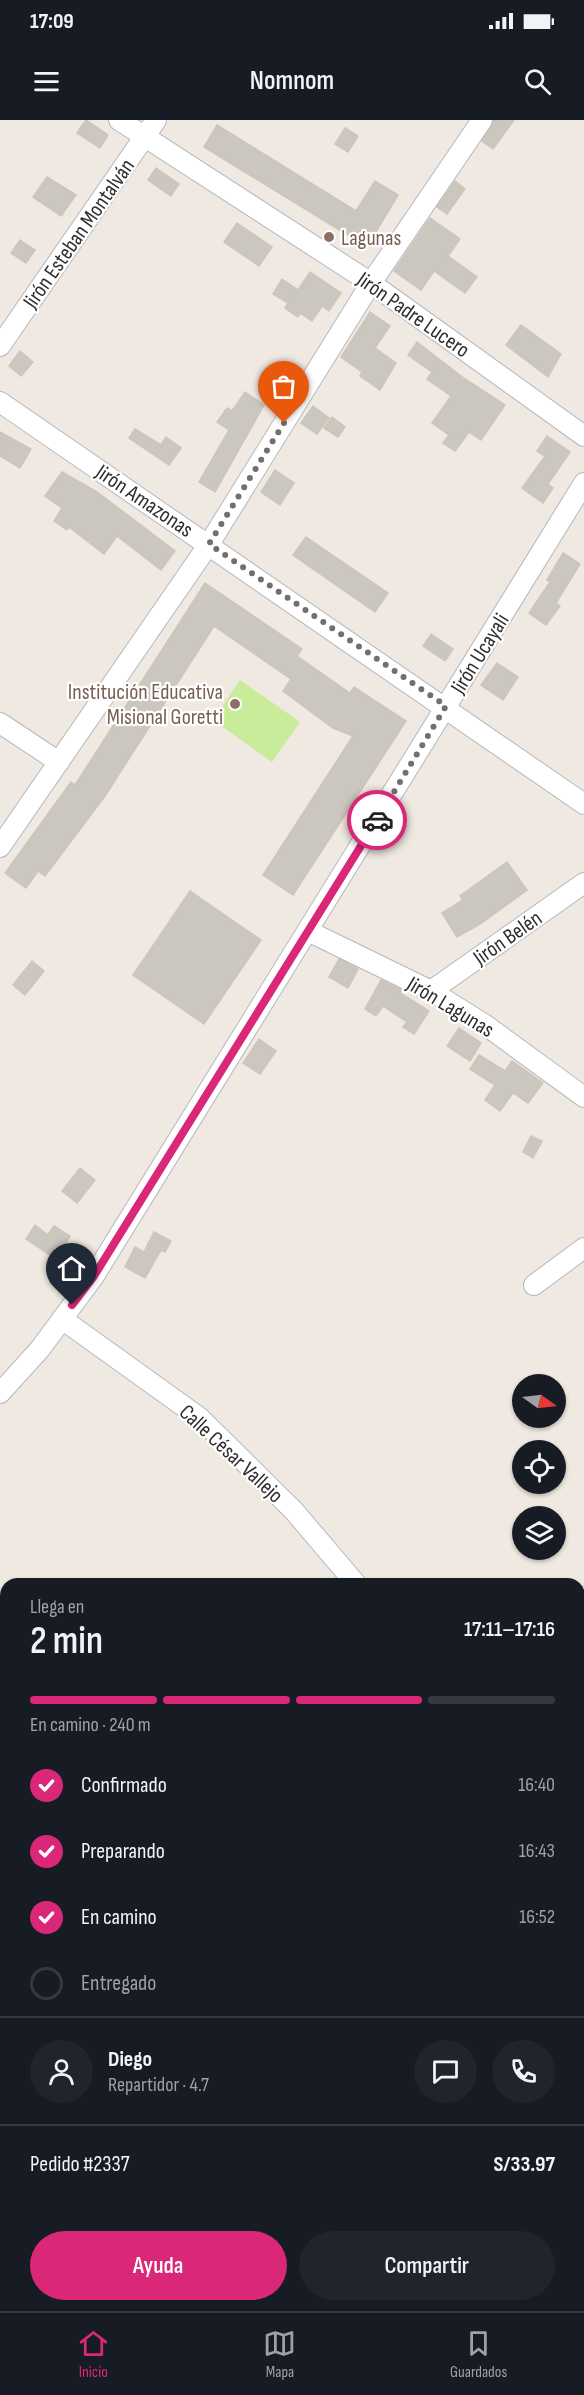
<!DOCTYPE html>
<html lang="es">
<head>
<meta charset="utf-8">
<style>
  :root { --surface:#171b24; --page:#20242c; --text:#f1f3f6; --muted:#9ea1a6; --line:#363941; --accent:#db2777 }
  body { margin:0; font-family:"Sofia Sans Condensed",sans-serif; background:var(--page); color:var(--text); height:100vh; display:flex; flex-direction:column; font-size:22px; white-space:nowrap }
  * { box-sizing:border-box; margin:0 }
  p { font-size:20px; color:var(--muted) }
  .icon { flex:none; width:33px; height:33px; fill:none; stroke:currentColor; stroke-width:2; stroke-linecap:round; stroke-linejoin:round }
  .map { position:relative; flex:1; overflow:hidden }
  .drawer { position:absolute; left:0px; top:1458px; width:585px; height:734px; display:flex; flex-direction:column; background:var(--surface); border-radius:18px 18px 0 0; box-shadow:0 2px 4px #0004 }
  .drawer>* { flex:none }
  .needle { width:39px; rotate:104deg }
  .buttons { position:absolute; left:512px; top:1254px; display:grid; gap:12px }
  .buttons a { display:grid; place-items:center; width:54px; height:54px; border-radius:50%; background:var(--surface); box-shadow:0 2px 4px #0004; font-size:30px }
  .pin { position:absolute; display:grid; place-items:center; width:51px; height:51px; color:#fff; margin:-62px -26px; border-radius:50% 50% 50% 0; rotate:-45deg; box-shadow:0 0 6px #0007 }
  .pin .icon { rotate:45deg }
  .courier { position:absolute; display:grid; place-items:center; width:60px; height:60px; margin:-30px; border:4px solid #db2777; border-radius:50%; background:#fff; color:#222; box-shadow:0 2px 8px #0007 }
  .overview em { font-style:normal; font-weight:600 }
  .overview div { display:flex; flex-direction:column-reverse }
  .overview { display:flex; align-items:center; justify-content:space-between; height:102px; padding:0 30px }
  h1 { font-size:39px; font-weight:600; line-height:45px }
  .bar { display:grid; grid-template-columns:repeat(4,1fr); gap:9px 6px; align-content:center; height:72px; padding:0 30px }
  .bar i { height:8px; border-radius:4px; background:var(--line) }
  .bar .selected { background:var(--accent) }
  .bar p { grid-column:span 4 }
  .line { display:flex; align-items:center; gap:15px; padding:0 30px; border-top:2px solid var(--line) }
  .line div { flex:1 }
  .round { display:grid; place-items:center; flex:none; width:63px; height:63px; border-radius:32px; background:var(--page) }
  ol { padding:0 30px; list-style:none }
  li { display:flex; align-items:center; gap:18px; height:66px }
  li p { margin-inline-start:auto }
  li .icon { padding:6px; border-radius:50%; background:var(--accent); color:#fff; stroke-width:4 }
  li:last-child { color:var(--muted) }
  li i { width:33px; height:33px; border:3px solid var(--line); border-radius:50% }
  .action { display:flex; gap:12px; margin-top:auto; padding:12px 30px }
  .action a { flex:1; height:69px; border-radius:36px; background:var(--accent); color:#fff; font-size:24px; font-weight:600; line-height:69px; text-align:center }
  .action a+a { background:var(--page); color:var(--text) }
  .status { display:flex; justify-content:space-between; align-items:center; height:42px; padding:0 30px; background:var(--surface); direction:ltr }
  .status svg { height:16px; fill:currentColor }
  header { display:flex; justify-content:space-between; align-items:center; height:78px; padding:0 30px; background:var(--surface); font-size:27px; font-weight:600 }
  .dock { display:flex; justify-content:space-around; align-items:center; height:84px; border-top:2px solid var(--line); background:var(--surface); font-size:16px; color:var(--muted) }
  .dock a { display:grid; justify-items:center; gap:3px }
  .dock .selected { color:var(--accent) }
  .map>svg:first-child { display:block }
  .pitch { fill:#c9ec9a }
  .building { fill:#cbc7bf; stroke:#cbc5ba; stroke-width:1.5 }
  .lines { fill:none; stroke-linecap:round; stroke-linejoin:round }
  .minor-casing { stroke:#b4b7c1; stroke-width:22 }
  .minor { stroke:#fff; stroke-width:20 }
  .done { stroke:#726f6d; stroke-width:6; stroke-dasharray:0 10.8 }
  .route { stroke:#db2777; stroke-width:8 }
  .education-dot { fill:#8d6e63; stroke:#fff; stroke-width:2 }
  .labels { text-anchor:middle; stroke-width:4.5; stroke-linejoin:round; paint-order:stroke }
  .street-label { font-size:22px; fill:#2e2e2e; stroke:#fff }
  .education-label { font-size:22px; fill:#785e54; stroke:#fff; text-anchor:start }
</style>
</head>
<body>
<div class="status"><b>17:09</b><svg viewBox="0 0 49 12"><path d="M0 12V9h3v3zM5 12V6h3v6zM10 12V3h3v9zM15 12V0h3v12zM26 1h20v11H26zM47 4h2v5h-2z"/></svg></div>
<header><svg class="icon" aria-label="menu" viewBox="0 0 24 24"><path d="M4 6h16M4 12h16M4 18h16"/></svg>Nomnom<svg class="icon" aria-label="search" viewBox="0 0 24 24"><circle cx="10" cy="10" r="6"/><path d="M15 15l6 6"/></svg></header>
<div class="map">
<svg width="584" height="2191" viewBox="0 0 584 2191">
  <rect width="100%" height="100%" fill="#efe9e1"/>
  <!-- pitch -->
  <g class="pitch">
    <path d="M 240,560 L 300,602 L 272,642 L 213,600 Z"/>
    <path d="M 584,1873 L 584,2191 L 382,2191 L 377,2186 L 579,2186 L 579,1874 Z"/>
  </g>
  <!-- building -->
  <g class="building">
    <path d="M 86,0 L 108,15 L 100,28 L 77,13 Z"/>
    <path d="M 494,0 L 514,0 L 493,29 L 482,21 Z"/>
    <path d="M 217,5 L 356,91 L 375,61 L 398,75 L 367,127 L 204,27 Z"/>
    <path d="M 345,8 L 358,16 L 348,32 L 335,24 Z"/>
    <path d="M 156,48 L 179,64 L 171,76 L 148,60 Z"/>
    <path d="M 47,57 L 76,75 L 61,96 L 33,77 Z"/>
    <path d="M 455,61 L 465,69 L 447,94 L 437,87 Z"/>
    <path d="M 430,98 L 460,119 L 448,136 L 477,157 L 465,173 L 434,151 L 421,170 L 394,151 Z"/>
    <path d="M 237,103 L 272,127 L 259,146 L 224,122 Z"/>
    <path d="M 20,120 L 35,130 L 26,143 L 11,133 Z"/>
    <path d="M 310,152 L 341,173 L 329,191 L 322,186 L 312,201 L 300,193 L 298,197 L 285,188 L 288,183 L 273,174 L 282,159 L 298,170 Z"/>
    <path d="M 370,192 L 390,206 L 375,228 L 396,243 L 380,270 L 360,256 L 362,252 L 341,237 Z"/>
    <path d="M 521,205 L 561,234 L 548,257 L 506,225 Z"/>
    <path d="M 417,222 L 465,259 L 505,285 L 481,320 L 469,312 L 455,331 L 443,323 L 449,315 L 432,303 L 451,276 L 427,259 L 432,252 L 408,235 Z"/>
    <path d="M 20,231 L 33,242 L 21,256 L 9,246 Z"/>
    <path d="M 245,272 L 264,285 L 215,372 L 199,362 L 229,310 L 217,302 L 227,288 L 232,291 Z"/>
    <path d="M 313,286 L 329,298 L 317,314 L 301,303 Z"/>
    <path d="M 332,297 L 345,307 L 338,317 L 324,308 Z"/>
    <path d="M 135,309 L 161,325 L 166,317 L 181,328 L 169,345 L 129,318 Z"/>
    <path d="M 0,312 L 31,329 L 20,348 L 0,336 Z"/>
    <path d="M 547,316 L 570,332 L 548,364 L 553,368 L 543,383 L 522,368 L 545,336 L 537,331 Z"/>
    <path d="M 275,350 L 294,363 L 280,385 L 261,372 Z"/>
    <path d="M 62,352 L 97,372 L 175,431 L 161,450 L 117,416 L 104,434 L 69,407 L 67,410 L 54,401 L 62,388 L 45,376 Z"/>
    <path d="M 306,417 L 388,473 L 375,492 L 293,435 Z"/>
    <path d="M 563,433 L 580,444 L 556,483 L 560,486 L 546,505 L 529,493 L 550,462 L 547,460 Z"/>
    <path d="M 205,463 L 302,529 L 297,536 L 350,573 L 354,567 L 406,601 L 293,775 L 263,755 L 353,616 L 333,608 L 283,571 L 291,559 L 214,506 L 105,676 L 45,756 L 38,751 L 26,768 L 5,753 L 71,662 L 75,665 Z"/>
    <path d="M 431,514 L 453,529 L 445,541 L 423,526 Z"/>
    <path d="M 497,543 L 518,557 L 503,580 L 481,565 Z"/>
    <path d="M 507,742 L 527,770 L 480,804 L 457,817 L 442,793 L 463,780 L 460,776 Z"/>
    <path d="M 190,771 L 261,820 L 204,904 L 133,855 Z"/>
    <path d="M 339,839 L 358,849 L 348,868 L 329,857 Z"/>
    <path d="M 32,841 L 44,851 L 25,875 L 13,865 Z"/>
    <path d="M 381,860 L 402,870 L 400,873 L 429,891 L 414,914 L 403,907 L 407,902 L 383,886 L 376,896 L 365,889 Z"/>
    <path d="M 459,908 L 481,923 L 470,941 L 447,926 Z"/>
    <path d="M 259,919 L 276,931 L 260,954 L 243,943 Z"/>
    <path d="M 479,935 L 505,951 L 512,941 L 543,963 L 528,983 L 513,973 L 500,991 L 485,980 L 495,965 L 470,949 Z"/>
    <path d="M 531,1016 L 542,1021 L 533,1038 L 523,1032 Z"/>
    <path d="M 80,1048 L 95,1060 L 77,1083 L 62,1071 Z"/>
    <path d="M 35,1105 L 48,1115 L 54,1106 L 70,1116 L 56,1139 L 26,1119 Z"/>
    <path d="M 154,1112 L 171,1121 L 165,1132 L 161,1130 L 145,1158 L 125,1147 L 135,1127 L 144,1132 Z"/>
  </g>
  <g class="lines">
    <defs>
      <g id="minor">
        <path d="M 119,0 L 371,163 L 584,316"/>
        <path d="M 0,226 L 156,0"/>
        <path d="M 0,282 L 584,684"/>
        <path d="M 0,603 L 59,642"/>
        <path d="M 0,727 L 209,424 L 371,163 L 482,0"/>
        <path d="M 308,811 L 431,871 L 484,904 L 584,977"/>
        <path d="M 431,871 L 584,763"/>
        <path d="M 534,1165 L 584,1128"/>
        <path d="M 62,1199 L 200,1298 L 294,1391 L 356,1464"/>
        <path d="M 0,1273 L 40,1229 L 94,1156 L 584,363"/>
        <path d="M 579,1481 L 584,1477"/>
        <path d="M 579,1800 L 584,1806"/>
        <path d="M 579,1844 L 584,1840"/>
        <path d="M 353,2186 L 357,2191"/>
        <path d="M 120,2191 L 127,2186"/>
      </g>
    </defs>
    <!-- minor casing -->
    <use href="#minor" class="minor-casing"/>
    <!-- minor -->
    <use href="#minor" class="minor"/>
  </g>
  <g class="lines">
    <!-- done -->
    <path class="done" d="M 284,303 L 209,424 L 446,586 L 377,700"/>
    <!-- route -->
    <path class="route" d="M 72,1185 L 94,1156 L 377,700"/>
  </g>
  <!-- markers -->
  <g class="education-dot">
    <circle cx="329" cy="117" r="6"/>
    <circle cx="235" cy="584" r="6"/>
  </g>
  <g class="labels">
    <!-- street labels -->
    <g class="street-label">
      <text transform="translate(78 113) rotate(-55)" y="8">Jirón Esteban Montalván</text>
      <text transform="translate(414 194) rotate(35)" y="8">Jirón Padre Lucero</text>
      <text transform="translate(145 380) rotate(34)" y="8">Jirón Amazonas</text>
      <text transform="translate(479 533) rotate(-58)" y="8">Jirón Ucayali</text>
      <text transform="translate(507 817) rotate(-35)" y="8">Jirón Belén</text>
      <text transform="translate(451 886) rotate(31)" y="8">Jirón Lagunas</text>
      <text transform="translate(232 1333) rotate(43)" y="8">Calle César Vallejo</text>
    </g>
    <!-- education labels -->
    <g class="education-label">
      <text x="341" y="125">Lagunas</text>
      <text x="223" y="579" text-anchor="end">Institución Educativa<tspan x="223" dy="25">Misional Goretti</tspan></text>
    </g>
  </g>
</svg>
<div class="buttons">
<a><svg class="needle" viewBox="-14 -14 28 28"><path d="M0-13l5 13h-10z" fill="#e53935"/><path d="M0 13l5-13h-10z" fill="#9ea1a6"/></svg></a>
<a><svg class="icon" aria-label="locate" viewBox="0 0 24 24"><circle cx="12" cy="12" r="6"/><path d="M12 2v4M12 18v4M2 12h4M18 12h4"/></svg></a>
<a><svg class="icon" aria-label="layers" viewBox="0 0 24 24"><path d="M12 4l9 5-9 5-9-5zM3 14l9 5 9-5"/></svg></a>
</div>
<div class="pin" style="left:284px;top:303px;background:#ea580c"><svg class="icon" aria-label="bag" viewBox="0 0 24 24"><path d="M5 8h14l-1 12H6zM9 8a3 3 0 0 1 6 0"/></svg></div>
<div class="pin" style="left:72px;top:1185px;background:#1f2937"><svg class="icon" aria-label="home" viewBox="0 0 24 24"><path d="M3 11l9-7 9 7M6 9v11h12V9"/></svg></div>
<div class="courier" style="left:377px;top:700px"><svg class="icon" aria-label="car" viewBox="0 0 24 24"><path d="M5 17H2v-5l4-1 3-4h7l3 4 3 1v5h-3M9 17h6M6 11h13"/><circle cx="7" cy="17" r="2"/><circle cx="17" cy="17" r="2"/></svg></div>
<section class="drawer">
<div class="overview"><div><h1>2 min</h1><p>Llega en</p></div><em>17:11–17:16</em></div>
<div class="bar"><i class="selected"></i><i class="selected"></i><i class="selected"></i><i></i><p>En camino · 240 m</p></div>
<ol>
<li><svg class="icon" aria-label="check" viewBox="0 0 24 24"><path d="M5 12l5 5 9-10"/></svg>Confirmado<p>16:40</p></li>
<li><svg class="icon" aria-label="check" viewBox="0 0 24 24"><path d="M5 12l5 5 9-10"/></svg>Preparando<p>16:43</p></li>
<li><svg class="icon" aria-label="check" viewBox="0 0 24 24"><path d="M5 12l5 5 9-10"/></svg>En camino<p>16:52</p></li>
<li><i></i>Entregado</li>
</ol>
<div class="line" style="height:108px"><a class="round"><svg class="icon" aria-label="person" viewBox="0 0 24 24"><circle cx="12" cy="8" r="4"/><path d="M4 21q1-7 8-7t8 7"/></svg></a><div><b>Diego</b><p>Repartidor · 4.7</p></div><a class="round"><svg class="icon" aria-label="chat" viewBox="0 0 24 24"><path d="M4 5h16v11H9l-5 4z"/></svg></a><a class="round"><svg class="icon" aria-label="phone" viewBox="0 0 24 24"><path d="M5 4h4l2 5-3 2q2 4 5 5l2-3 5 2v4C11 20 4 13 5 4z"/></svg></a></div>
<div class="line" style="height:78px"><div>Pedido #2337</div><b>S/33.97</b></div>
<div class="action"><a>Ayuda</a><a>Compartir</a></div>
</section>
</div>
<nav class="dock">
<a class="selected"><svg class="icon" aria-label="home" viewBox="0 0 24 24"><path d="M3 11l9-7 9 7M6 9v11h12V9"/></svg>Inicio</a>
<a><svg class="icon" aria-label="map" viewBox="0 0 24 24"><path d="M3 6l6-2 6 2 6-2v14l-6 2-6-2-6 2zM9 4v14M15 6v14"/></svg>Mapa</a>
<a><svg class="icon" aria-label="saved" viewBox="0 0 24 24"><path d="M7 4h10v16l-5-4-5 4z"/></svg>Guardados</a>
</nav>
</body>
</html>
